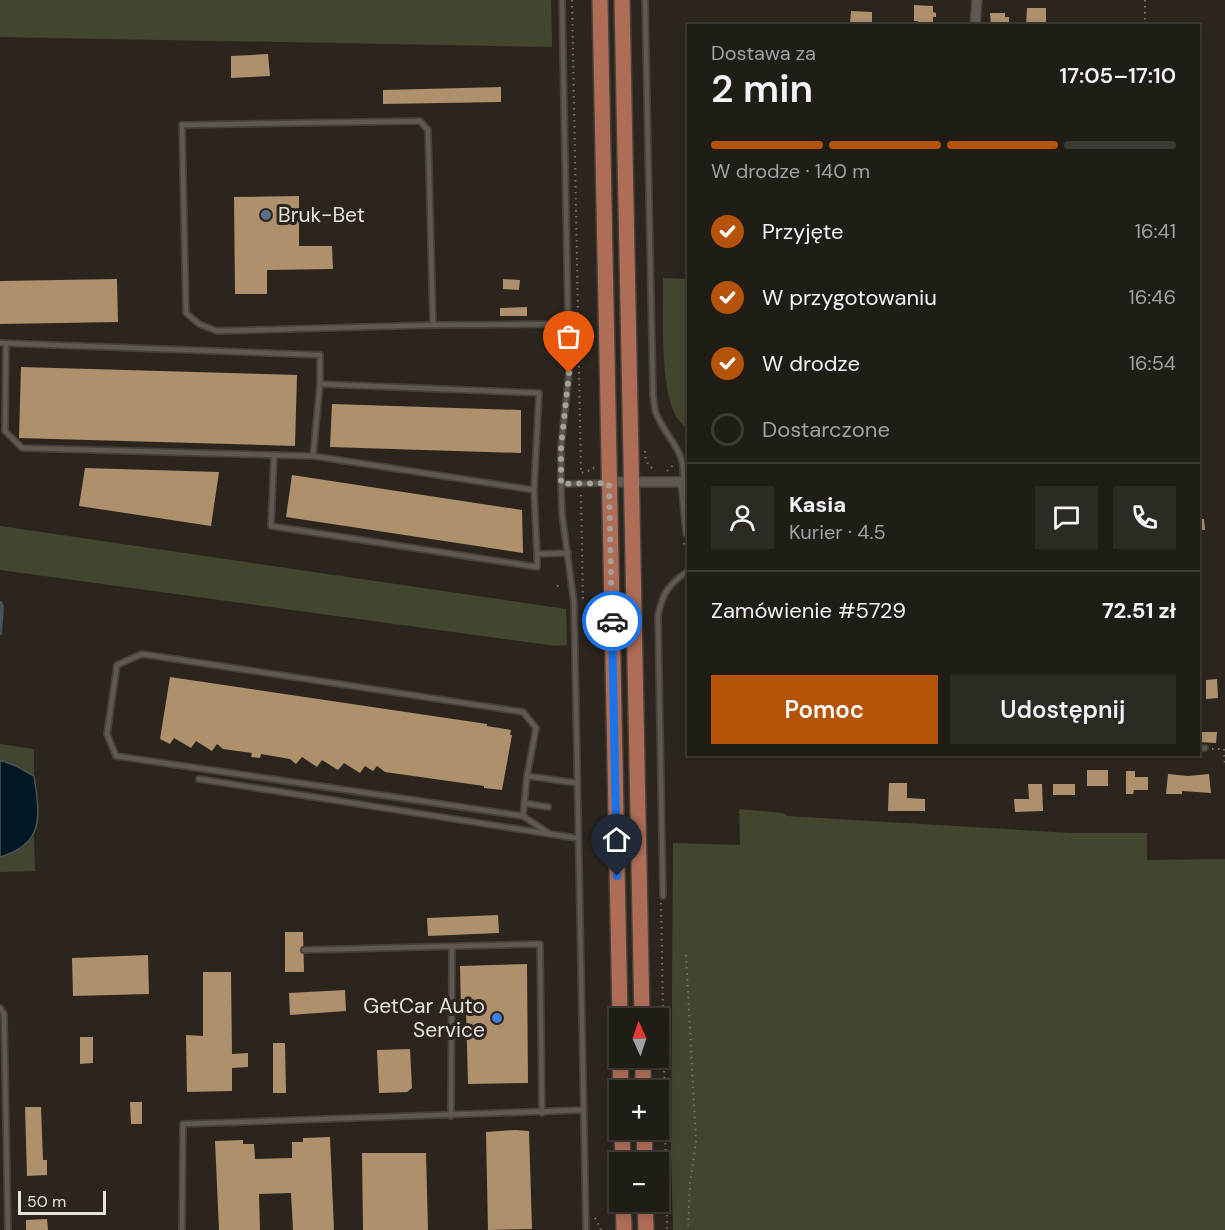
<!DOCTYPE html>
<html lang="pl">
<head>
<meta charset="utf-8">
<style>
  :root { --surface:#201c16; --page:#2d2923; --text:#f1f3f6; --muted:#a2a1a1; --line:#3d3a35; --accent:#b45309 }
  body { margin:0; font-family:"DM Sans",sans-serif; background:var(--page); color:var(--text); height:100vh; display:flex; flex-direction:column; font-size:22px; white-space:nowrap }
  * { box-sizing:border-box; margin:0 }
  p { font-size:20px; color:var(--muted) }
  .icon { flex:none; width:33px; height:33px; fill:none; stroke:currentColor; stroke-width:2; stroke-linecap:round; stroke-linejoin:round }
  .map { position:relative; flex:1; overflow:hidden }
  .drawer { position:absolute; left:687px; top:24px; width:513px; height:732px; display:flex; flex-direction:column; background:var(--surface); border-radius:0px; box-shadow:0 3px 9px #0003,0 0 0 2px var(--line) }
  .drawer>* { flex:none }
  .needle { width:39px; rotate:357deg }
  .tools { position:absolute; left:609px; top:1008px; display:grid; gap:12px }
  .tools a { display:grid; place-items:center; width:60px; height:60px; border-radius:0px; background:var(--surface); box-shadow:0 3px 9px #0003,0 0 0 2px var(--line); font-size:30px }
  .scale { position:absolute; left:18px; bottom:15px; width:88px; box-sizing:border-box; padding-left:6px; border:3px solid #e5e2dd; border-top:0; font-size:16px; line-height:21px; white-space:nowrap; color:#e5e2dd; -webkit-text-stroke:4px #2b251e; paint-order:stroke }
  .pin { position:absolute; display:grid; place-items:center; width:51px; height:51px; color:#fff; margin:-62px -26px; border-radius:50% 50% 50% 0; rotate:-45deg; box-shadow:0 0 6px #0007 }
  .pin .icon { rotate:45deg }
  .courier { position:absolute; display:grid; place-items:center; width:60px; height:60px; margin:-30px; border:4px solid #1a73e8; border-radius:50%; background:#fff; color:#222; box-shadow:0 2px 8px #0007 }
  .head em { font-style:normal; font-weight:600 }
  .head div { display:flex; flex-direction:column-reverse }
  .head { display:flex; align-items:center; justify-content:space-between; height:102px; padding:0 24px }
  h1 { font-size:39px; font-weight:600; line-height:45px }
  .bar { display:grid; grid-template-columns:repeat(4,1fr); gap:9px 6px; align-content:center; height:72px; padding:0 24px }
  .bar i { height:8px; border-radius:4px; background:var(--line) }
  .bar .current { background:var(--accent) }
  .bar p { grid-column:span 4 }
  .line { display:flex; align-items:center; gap:15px; padding:0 24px; border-top:2px solid var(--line) }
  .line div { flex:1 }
  .round { display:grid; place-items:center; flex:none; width:63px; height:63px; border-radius:0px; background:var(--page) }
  ol { padding:0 24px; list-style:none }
  li { display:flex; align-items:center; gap:18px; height:66px }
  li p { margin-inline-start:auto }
  li .icon { padding:6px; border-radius:50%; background:var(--accent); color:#fff; stroke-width:4 }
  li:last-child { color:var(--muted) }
  li i { width:33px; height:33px; border:3px solid var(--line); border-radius:50% }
  .action { display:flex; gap:12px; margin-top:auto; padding:12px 24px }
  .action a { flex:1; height:69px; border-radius:0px; background:var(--accent); color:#fff; font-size:24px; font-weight:600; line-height:69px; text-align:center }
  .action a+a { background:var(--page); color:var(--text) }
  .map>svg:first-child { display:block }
  .green { fill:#43462e }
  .water { fill:#011721; stroke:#455459; stroke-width:1.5 }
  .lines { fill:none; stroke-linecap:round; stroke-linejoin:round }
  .stream { stroke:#455459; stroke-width:4 }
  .building { fill:#ae906d }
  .service-casing { stroke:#45413b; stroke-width:8 }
  .minor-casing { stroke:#45413b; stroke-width:12 }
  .primary-casing { stroke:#45413b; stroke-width:18 }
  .path { stroke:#78746e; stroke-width:2; stroke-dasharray:1.5 4.5; stroke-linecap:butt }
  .service { stroke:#605951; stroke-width:4.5 }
  .minor { stroke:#605951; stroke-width:9 }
  .primary { stroke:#af6c57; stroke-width:15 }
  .done { stroke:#a4a09a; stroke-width:6; stroke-dasharray:0 10.8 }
  .route { stroke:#1a73e8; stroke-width:8 }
  .service-dot { fill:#5c6f8a; stroke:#2b251e; stroke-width:2 }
  .shop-dot { fill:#3f7fe0; stroke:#2b251e; stroke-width:2 }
  .labels { text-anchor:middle; stroke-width:6; stroke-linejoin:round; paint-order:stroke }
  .poi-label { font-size:21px; fill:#e5e2dd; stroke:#2b251e; text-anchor:start }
</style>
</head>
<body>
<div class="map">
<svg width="1225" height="1230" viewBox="0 0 1225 1230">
  <rect width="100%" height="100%" fill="#2b251e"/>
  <!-- green -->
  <g class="green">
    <path d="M 0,0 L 551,0 L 552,47 L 0,37 Z"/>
    <path d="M 663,278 L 688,279 L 688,431 C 685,426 679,422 676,416 C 659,386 664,313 663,278 Z"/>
    <path d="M 0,526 L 566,609 L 567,645 L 556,646 L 0,570 Z"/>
    <path d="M 0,744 L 34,749 L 34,776 L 16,766 L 0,760 Z"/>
    <path d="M 739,809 L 783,813 L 787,816 L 1072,833 L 1147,833 L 1147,860 L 1225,859 L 1225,1230 L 673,1230 L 671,1154 L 673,843 L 740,845 Z"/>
    <path d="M 34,836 L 35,871 L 0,872 L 0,857 L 19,850 Z"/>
  </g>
  <!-- water -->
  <path class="water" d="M 0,760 L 16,766 L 34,776 C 40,816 45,844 0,857 Z"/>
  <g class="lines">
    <!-- stream -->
    <path class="stream" d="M 0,603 L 2,607 L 0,633"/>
  </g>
  <!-- building -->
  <g class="building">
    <path d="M 914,5 L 933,6 L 933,12 L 936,13 L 936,17 L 933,17 L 933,26 L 918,26 L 918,21 L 914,21 Z"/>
    <path d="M 1027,8 L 1046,8 L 1046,26 L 1026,26 Z"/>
    <path d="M 851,11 L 872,12 L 872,22 L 850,22 Z"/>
    <path d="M 990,13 L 1005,13 L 1005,17 L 1009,17 L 1009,26 L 991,26 Z"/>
    <path d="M 268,54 L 270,76 L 231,78 L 231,56 Z"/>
    <path d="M 501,87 L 501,102 L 383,104 L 383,90 Z"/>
    <path d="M 299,196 L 299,246 L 332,246 L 333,269 L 267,270 L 267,294 L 235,294 L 234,197 Z"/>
    <path d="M 117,279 L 118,322 L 0,324 L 0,281 Z"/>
    <path d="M 503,279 L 520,280 L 519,290 L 503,289 Z"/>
    <path d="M 527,307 L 527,316 L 500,316 L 500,308 Z"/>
    <path d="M 21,367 L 297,375 L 295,446 L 19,438 Z"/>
    <path d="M 332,404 L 521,410 L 521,453 L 330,447 Z"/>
    <path d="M 85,468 L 219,472 L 211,526 L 79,506 Z"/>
    <path d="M 292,475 L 522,510 L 523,553 L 286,517 Z"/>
    <path d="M 1198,519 L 1204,519 L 1205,530 L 1198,530 Z"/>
    <path d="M 170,677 L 487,724 L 487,726 L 511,730 L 510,735 L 512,735 L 502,790 L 484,788 L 484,786 L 385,772 L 377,766 L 373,771 L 365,766 L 360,773 L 344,763 L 338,770 L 322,760 L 317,767 L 302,757 L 296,764 L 290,759 L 261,754 L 260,758 L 251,757 L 252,753 L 223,749 L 217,744 L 212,751 L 196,741 L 191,748 L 174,738 L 170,744 L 160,739 Z"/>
    <path d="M 1217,679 L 1218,698 L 1206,699 L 1206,680 Z"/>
    <path d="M 1198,732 L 1217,732 L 1216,743 L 1198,742 Z"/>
    <rect x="1087" y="770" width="21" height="16"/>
    <path d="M 1126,771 L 1135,771 L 1135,777 L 1148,777 L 1148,790 L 1134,790 L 1133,794 L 1126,794 Z"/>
    <path d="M 1168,774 L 1188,776 L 1209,774 L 1211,793 L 1182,791 L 1182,794 L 1166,794 Z"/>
    <path d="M 889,783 L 907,783 L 907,798 L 925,799 L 925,811 L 888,811 Z"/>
    <path d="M 1028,784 L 1042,784 L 1043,811 L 1015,812 L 1014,799 L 1029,799 Z"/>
    <rect x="1053" y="784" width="22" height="11"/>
    <path d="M 498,915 L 499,933 L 428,936 L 427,918 Z"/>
    <path d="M 285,932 L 303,932 L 304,972 L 285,972 Z"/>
    <path d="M 148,955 L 149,994 L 73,996 L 72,958 Z"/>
    <path d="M 527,964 L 528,1083 L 468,1084 L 466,1009 L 461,1009 L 460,966 Z"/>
    <path d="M 203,972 L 231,972 L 232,1054 L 248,1053 L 248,1067 L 232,1068 L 232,1091 L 187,1092 L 186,1035 L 203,1036 Z"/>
    <path d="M 345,990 L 346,1011 L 290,1015 L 289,993 Z"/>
    <path d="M 80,1037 L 93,1037 L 93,1063 L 80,1064 Z"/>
    <path d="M 273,1043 L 285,1043 L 286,1093 L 273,1093 Z"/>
    <path d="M 410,1049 L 412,1088 L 407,1092 L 379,1093 L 377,1050 Z"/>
    <path d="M 130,1102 L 142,1102 L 142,1124 L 131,1124 Z"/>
    <path d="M 25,1107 L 41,1107 L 43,1160 L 47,1160 L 47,1175 L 27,1176 Z"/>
    <path d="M 515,1130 L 529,1131 L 532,1229 L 488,1230 L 486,1132 Z"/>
    <path d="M 330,1137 L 334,1230 L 293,1230 L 291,1193 L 259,1194 L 260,1230 L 219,1230 L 215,1141 L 243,1140 L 243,1144 L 254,1144 L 255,1159 L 292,1158 L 292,1142 L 303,1142 L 303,1138 Z"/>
    <path d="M 362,1153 L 426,1153 L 428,1230 L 363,1230 Z"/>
    <path d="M 47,1219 L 48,1230 L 26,1230 L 26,1220 Z"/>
  </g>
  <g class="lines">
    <defs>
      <g id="service">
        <path d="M 562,0 L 569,373 L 561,447 L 561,484 L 562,514 L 574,603 L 586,1230"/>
        <path d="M 645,0 L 653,395 C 654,401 654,407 656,413 C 666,439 687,450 683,481"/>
        <path d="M 433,325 L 428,130 L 420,121 L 182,125 L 186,313 L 199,324 L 217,331 L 433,325 L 568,324"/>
        <path d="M 0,343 L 320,355 L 320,384 L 539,393 L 534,490 L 537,554 L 568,553"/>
        <path d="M 6,344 L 5,431 L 22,448 L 313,456 L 534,490"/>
        <path d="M 274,455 L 271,526 L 537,567 L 537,554"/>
        <path d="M 313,456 L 320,384"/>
        <path d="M 561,484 L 607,483"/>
        <path d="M 1198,749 L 1205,748"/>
        <path d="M 527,776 L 523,816 L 116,756 L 107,734 L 117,665 L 142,654 L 523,712 L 536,728 L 527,776 L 577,783"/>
        <path d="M 199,779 L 550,834"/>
        <path d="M 524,803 L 548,807"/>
        <path d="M 523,816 L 550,834 L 577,838"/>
        <path d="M 663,896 L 658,616 C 662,593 670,583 688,571"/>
        <path d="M 304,950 L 540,944 L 542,1113"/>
        <path d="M 0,1008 L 4,1014 L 8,1230"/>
        <path d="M 451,1116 L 452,947"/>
        <path d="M 182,1230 L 183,1124 L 583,1110"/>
      </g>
      <g id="minor">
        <path d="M 975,26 L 977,0"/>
        <path d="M 609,482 L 683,482 L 688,533"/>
      </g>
      <g id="primary">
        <path d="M 600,0 L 620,1018"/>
        <path d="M 622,0 L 642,1018"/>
        <path d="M 620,1058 L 621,1090"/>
        <path d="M 643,1058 L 643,1090"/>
        <path d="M 622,1130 L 623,1162"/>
        <path d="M 644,1130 L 645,1162"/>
        <path d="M 623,1202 L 624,1230"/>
        <path d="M 645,1202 L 646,1230"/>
      </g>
    </defs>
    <!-- service casing -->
    <use href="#service" class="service-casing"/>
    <!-- minor casing -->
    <use href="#minor" class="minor-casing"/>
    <!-- primary casing -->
    <use href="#primary" class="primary-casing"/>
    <!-- path -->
    <g class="path">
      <path d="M 572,0 L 581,473 L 591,470 L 596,466"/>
      <path d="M 1145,0 L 1145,26"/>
      <path d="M 645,451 L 646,461 L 655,472"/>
      <path d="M 667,471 L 672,466 L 673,461"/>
      <path d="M 581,495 L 583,603"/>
      <path d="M 684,543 L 688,558 L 685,563"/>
      <path d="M 557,586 L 563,585"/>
      <path d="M 1212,749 L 1224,749 L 1225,767"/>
      <path d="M 661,903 L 667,1230"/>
      <path d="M 686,955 L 696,1142 L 690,1183 L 688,1230"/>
      <path d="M 595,1218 L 601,1230"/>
    </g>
    <!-- service -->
    <use href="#service" class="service"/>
    <!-- minor -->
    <use href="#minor" class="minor"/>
    <!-- primary -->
    <use href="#primary" class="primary"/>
  </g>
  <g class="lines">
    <!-- done -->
    <path class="done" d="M 569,373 L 561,447 L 561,484 L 609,483 L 612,621"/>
    <!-- route -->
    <path class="route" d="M 612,621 L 617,876"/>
  </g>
  <!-- markers -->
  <circle class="service-dot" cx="266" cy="215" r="6"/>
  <circle class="shop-dot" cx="497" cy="1018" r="6"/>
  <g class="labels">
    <!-- poi labels -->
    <g class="poi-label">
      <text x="278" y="222">Bruk-Bet</text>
      <text x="485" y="1013" text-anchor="end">GetCar Auto<tspan x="485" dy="24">Service</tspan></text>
    </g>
  </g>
</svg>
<div class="tools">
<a><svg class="needle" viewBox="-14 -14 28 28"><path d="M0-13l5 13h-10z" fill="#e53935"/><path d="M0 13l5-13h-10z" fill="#a2a1a1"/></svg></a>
<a>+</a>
<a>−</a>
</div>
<div class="scale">50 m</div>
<div class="pin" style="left:569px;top:373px;background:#ea580c"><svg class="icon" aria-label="bag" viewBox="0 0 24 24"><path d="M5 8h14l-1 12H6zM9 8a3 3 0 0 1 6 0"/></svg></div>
<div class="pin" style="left:617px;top:876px;background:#1f2937"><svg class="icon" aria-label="home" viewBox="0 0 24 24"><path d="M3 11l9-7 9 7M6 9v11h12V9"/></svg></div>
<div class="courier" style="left:612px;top:621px"><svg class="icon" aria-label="car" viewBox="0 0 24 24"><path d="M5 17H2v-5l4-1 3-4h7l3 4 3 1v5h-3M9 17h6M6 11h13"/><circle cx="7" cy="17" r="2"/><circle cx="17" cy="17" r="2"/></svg></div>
<section class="drawer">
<div class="head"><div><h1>2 min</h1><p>Dostawa za</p></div><em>17:05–17:10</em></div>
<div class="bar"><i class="current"></i><i class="current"></i><i class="current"></i><i></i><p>W drodze · 140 m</p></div>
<ol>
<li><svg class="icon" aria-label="check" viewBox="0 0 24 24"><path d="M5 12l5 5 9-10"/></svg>Przyjęte<p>16:41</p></li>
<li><svg class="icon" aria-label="check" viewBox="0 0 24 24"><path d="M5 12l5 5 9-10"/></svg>W przygotowaniu<p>16:46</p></li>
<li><svg class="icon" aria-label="check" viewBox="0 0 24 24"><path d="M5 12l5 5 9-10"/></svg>W drodze<p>16:54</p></li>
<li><i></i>Dostarczone</li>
</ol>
<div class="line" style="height:108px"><a class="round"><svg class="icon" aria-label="person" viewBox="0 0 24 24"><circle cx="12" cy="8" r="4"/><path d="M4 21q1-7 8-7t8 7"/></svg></a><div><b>Kasia</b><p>Kurier · 4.5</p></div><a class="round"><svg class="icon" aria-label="chat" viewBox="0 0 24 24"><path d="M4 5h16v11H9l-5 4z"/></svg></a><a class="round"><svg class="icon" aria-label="phone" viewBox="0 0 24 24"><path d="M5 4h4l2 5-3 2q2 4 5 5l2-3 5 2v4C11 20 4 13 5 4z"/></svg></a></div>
<div class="line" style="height:78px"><div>Zamówienie #5729</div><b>72.51 zł</b></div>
<div class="action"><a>Pomoc</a><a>Udostępnij</a></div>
</section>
</div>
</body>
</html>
